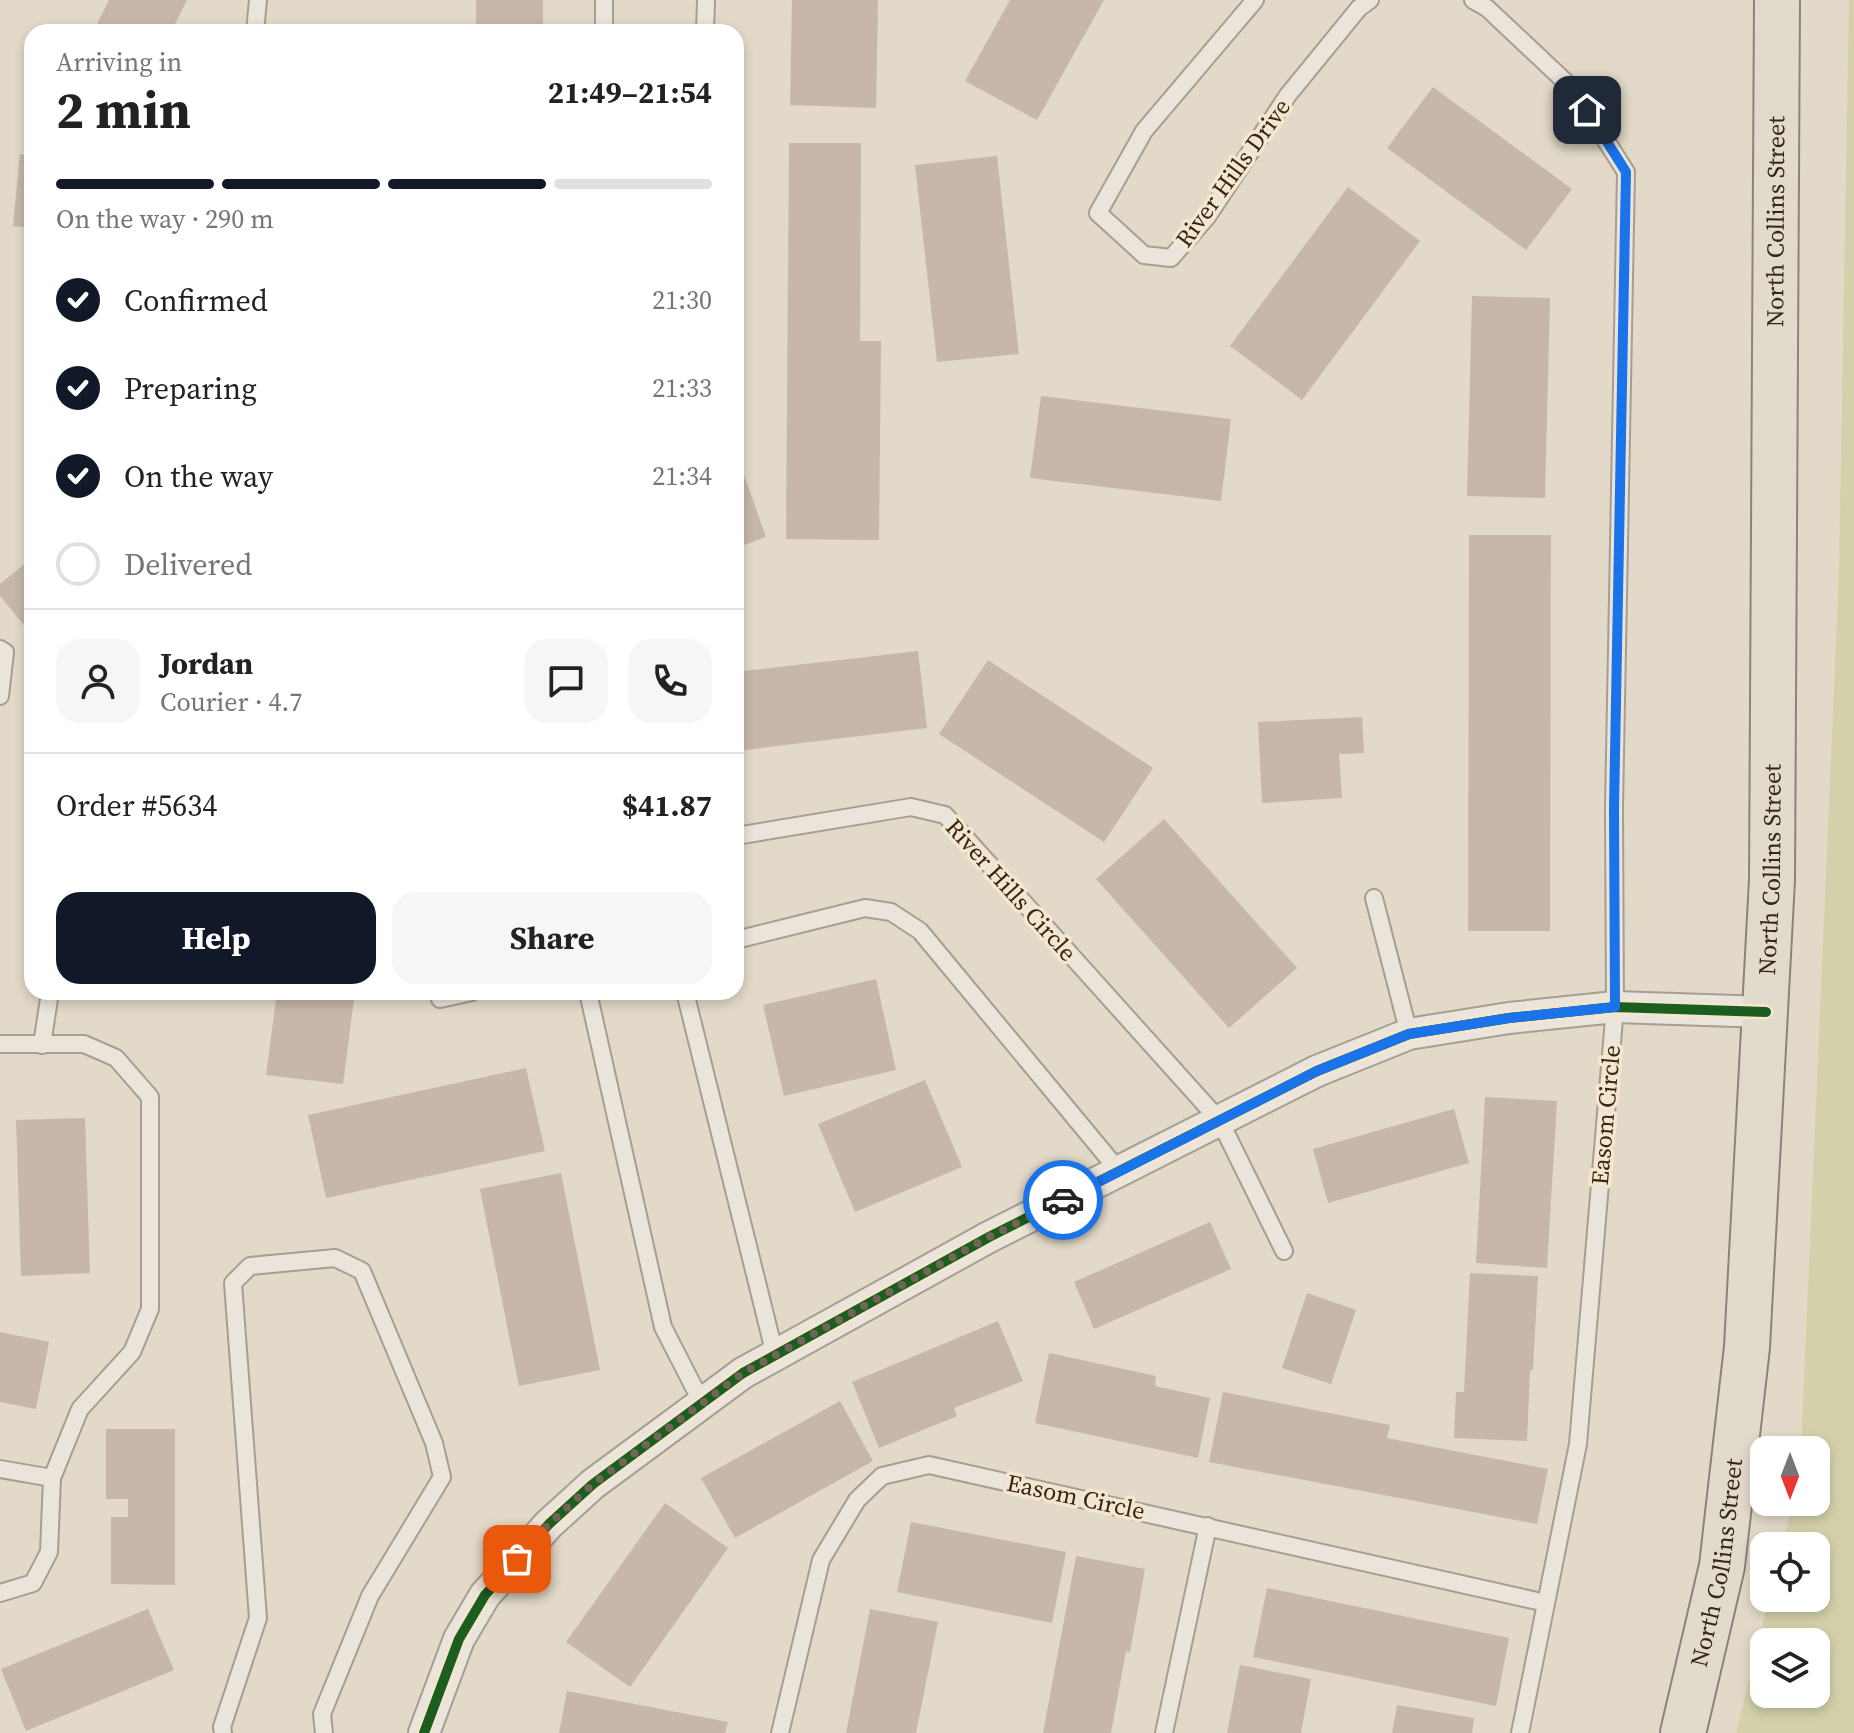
<!DOCTYPE html>
<html lang="en">
<head>
<meta charset="utf-8">
<style>
  :root { --surface:#fff; --page:#f6f6f6; --text:#222; --muted:#767676; --line:#e0e0e0; --accent:#111827 }
  body { margin:0; font-family:"Source Serif 4",serif; background:var(--page); color:var(--text); height:100vh; display:flex; flex-direction:column; font-size:30px; white-space:nowrap }
  * { box-sizing:border-box; margin:0 }
  p { font-size:26px; color:var(--muted) }
  .icon { flex:none; width:44px; height:44px; fill:none; stroke:currentColor; stroke-width:2; stroke-linecap:round; stroke-linejoin:round }
  .map { position:relative; flex:1; overflow:hidden }
  .sheet { position:absolute; left:24px; top:24px; width:720px; height:976px; display:flex; flex-direction:column; background:var(--surface); border-radius:24px; box-shadow:0 4px 12px #0003 }
  .sheet>* { flex:none }
  .needle { width:52px; rotate:180deg }
  .buttons { position:absolute; left:1750px; top:1436px; display:grid; gap:16px }
  .buttons a { display:grid; place-items:center; width:80px; height:80px; border-radius:16px; background:var(--surface); box-shadow:0 4px 12px #0003; font-size:40px }
  .pin { position:absolute; display:grid; place-items:center; width:68px; height:68px; color:#fff; margin:-34px; border-radius:16px; box-shadow:0 4px 12px #0006 }
  .courier { position:absolute; display:grid; place-items:center; width:80px; height:80px; margin:-40px; border:6px solid #1a73e8; border-radius:50%; background:#fff; color:#222; box-shadow:0 2px 10px #0007 }
  .summary em { font-style:normal; font-weight:700 }
  .summary div { display:flex; flex-direction:column-reverse }
  .summary { display:flex; align-items:center; justify-content:space-between; height:136px; padding:0 32px }
  h1 { font-size:52px; font-weight:700; line-height:60px }
  .bar { display:grid; grid-template-columns:repeat(4,1fr); gap:12px 8px; align-content:center; height:96px; padding:0 32px }
  .bar i { height:10px; border-radius:6px; background:var(--line) }
  .bar .current { background:var(--accent) }
  .bar p { grid-column:span 4 }
  .line { display:flex; align-items:center; gap:20px; padding:0 32px; border-top:2px solid var(--line) }
  .line div { flex:1 }
  .round { display:grid; place-items:center; flex:none; width:84px; height:84px; border-radius:24px; background:var(--page) }
  ol { padding:0 32px; list-style:none }
  li { display:flex; align-items:center; gap:24px; height:88px }
  li p { margin-inline-start:auto }
  li .icon { padding:8px; border-radius:50%; background:var(--accent); color:#fff; stroke-width:4 }
  li:last-child { color:var(--muted) }
  li i { width:44px; height:44px; border:4px solid var(--line); border-radius:50% }
  .primary-button { display:flex; gap:16px; margin-top:auto; padding:16px 32px }
  .primary-button a { flex:1; height:92px; border-radius:24px; background:var(--accent); color:#fff; font-size:32px; font-weight:700; line-height:92px; text-align:center }
  .primary-button a+a { background:var(--page); color:var(--text) }
  .map>svg:first-child { display:block }
  .green { fill:#d4d1aa; fill-rule:evenodd }
  .building { fill:#c6b7a9 }
  .lines { fill:none; stroke-linecap:round; stroke-linejoin:round }
  .lane-casing { stroke:#a79e92; stroke-width:20 }
  .street-casing { stroke:#a79e92; stroke-width:34 }
  .primary-casing { stroke:#8c8479; stroke-width:48 }
  .lane { stroke:#eae4db; stroke-width:16 }
  .street { stroke:#eae4db; stroke-width:30 }
  .primary { stroke:#e2dacb; stroke-width:44 }
  .cycleway-casing { stroke:#f5e7cd; stroke-width:15 }
  .cycleway { stroke:#1b5e20; stroke-width:10 }
  .done { stroke:#726558; stroke-width:8; stroke-dasharray:0 14.4 }
  .route { stroke:#1a73e8; stroke-width:10 }
  .labels { text-anchor:middle; stroke-width:7; stroke-linejoin:round; paint-order:stroke }
  .street-label { font-size:24px; fill:#35261c; stroke:#f5e7cd }
</style>
</head>
<body>
<div class="map">
<svg width="1854" height="1733" viewBox="0 0 1854 1733">
  <rect width="100%" height="100%" fill="#e2d9c8"/>
  <!-- green -->
  <path class="green" d="M 1849,0 L 1854,0 L 1854,1733 L 1736,1733 L 1769,1598 L 1816,1598 L 1816,1546 L 1782,1546 L 1793,1502 L 1816,1502 L 1816,1450 L 1801,1450 L 1839,573 ZM 1764,1642 L 1816,1642 L 1816,1694 L 1764,1694 Z"/>
  <!-- building -->
  <g class="building">
    <path d="M 109,0 L 187,0 L 171,32 L 93,32 Z"/>
    <rect x="476" y="0" width="67" height="32"/>
    <path d="M 792,0 L 878,0 L 876,108 L 790,105 Z"/>
    <path d="M 1010,0 L 1104,0 L 1037,120 L 965,81 Z"/>
    <path d="M 1433,87 L 1572,189 L 1526,250 L 1387,148 Z"/>
    <path d="M 789,143 L 861,143 L 860,341 L 881,341 L 879,540 L 786,539 Z"/>
    <path d="M 20,154 L 32,155 L 32,228 L 13,226 Z"/>
    <path d="M 997,156 L 1019,354 L 937,362 L 915,165 Z"/>
    <path d="M 1348,187 L 1420,241 L 1302,400 L 1230,346 Z"/>
    <path d="M 1472,296 L 1550,298 L 1545,498 L 1467,496 Z"/>
    <path d="M 1041,396 L 1231,419 L 1221,501 L 1030,478 Z"/>
    <path d="M 736,452 L 766,537 L 736,548 Z"/>
    <path d="M 1469,535 L 1551,535 L 1550,931 L 1468,931 Z"/>
    <path d="M 32,558 L 32,635 L 0,596 L 0,584 Z"/>
    <path d="M 918,651 L 927,728 L 736,751 L 736,672 Z"/>
    <path d="M 988,660 L 1153,768 L 1104,842 L 939,734 Z"/>
    <path d="M 1362,717 L 1364,753 L 1339,754 L 1342,798 L 1262,803 L 1258,722 Z"/>
    <path d="M 1164,819 L 1297,968 L 1229,1028 L 1096,879 Z"/>
    <path d="M 876,979 L 896,1070 L 784,1096 L 763,1005 Z"/>
    <path d="M 277,992 L 355,992 L 343,1084 L 266,1075 Z"/>
    <path d="M 526,1068 L 545,1151 L 326,1198 L 308,1115 Z"/>
    <path d="M 925,1080 L 962,1167 L 855,1212 L 818,1124 Z"/>
    <path d="M 1485,1097 L 1557,1101 L 1547,1268 L 1476,1263 Z"/>
    <path d="M 1454,1109 L 1469,1163 L 1328,1203 L 1313,1149 Z"/>
    <path d="M 85,1118 L 90,1273 L 21,1276 L 16,1120 Z"/>
    <path d="M 561,1173 L 600,1370 L 519,1386 L 480,1189 Z"/>
    <path d="M 1210,1222 L 1231,1269 L 1094,1329 L 1074,1282 Z"/>
    <path d="M 1470,1273 L 1538,1276 L 1533,1370 L 1530,1370 L 1527,1441 L 1454,1438 L 1456,1392 L 1464,1392 Z"/>
    <path d="M 1307,1293 L 1356,1310 L 1331,1384 L 1282,1368 Z"/>
    <path d="M 998,1321 L 1023,1381 L 954,1408 L 957,1416 L 879,1448 L 852,1382 Z"/>
    <path d="M 0,1332 L 49,1342 L 36,1409 L 0,1402 Z"/>
    <path d="M 1049,1353 L 1156,1376 L 1155,1386 L 1210,1398 L 1198,1458 L 1035,1423 Z"/>
    <path d="M 1223,1392 L 1390,1425 L 1387,1438 L 1548,1469 L 1537,1524 L 1209,1462 Z"/>
    <path d="M 840,1401 L 873,1461 L 735,1538 L 701,1478 Z"/>
    <path d="M 106,1429 L 175,1429 L 175,1585 L 111,1584 L 111,1517 L 128,1517 L 128,1499 L 106,1499 Z"/>
    <path d="M 665,1503 L 728,1548 L 630,1687 L 566,1642 Z"/>
    <path d="M 911,1522 L 1066,1552 L 1052,1623 L 897,1592 Z"/>
    <path d="M 1076,1556 L 1145,1569 L 1130,1652 L 1126,1651 L 1111,1733 L 1043,1733 Z"/>
    <path d="M 1267,1588 L 1509,1638 L 1496,1706 L 1253,1657 Z"/>
    <path d="M 148,1609 L 174,1670 L 26,1731 L 1,1669 Z"/>
    <path d="M 870,1609 L 938,1622 L 916,1733 L 846,1733 Z"/>
    <path d="M 1240,1665 L 1311,1679 L 1301,1733 L 1227,1733 Z"/>
    <path d="M 567,1691 L 728,1722 L 725,1733 L 559,1733 Z"/>
    <path d="M 1397,1705 L 1474,1718 L 1472,1733 L 1392,1733 Z"/>
  </g>
  <g class="lines">
    <defs>
      <g id="lane">
        <path d="M 1255,0 L 1144,131 L 1098,213 L 1144,255 L 1171,258 L 1207,217 L 1288,95 L 1359,8 L 1370,0"/>
        <path d="M 1473,0 L 1487,8 L 1573,89 L 1626,172 L 1614,808 L 1615,1007 L 1578,1444 L 1520,1733"/>
        <path d="M 255,32 L 258,0"/>
        <path d="M 604,32 L 604,0"/>
        <path d="M 705,32 L 706,0"/>
        <path d="M 0,649 L 5,652 L 0,696"/>
        <path d="M 736,836 L 911,807 L 945,815 L 1220,1121 L 1284,1251"/>
        <path d="M 1374,898 L 1409,1034"/>
        <path d="M 736,940 L 865,908 L 891,912 L 920,931 L 1119,1171"/>
        <path d="M 439,992 L 440,999 L 472,992"/>
        <path d="M 588,992 L 663,1327 L 702,1403"/>
        <path d="M 685,992 L 775,1355"/>
        <path d="M 0,1044 L 84,1044 L 116,1058 L 150,1097 L 150,1309 L 132,1352 L 80,1409 L 52,1478 L 49,1552 L 33,1583 L 0,1593"/>
        <path d="M 42,1045 L 50,992"/>
        <path d="M 0,1469 L 52,1478"/>
        <path d="M 223,1733 L 222,1727 L 258,1618 L 233,1283 L 250,1266 L 335,1258 L 362,1271 L 434,1443 L 442,1477 L 370,1596 L 322,1714 L 324,1733"/>
        <path d="M 780,1733 L 821,1560 L 857,1500 L 882,1476 L 929,1465 L 1546,1603"/>
        <path d="M 1164,1733 L 1208,1526"/>
      </g>
      <path id="street" d="M 424,1733 L 459,1639 L 485,1595 L 549,1524 L 593,1484 L 743,1373 L 989,1237 L 1317,1071 L 1409,1034 L 1509,1018 L 1615,1007 L 1766,1012"/>
      <g id="primary">
        <path id="s1" d="M 1683,1733 L 1722,1566 L 1747,1347 L 1772,880 L 1777,0"/>
      </g>
    </defs>
    <!-- lane casing -->
    <use href="#lane" class="lane-casing"/>
    <!-- street casing -->
    <use href="#street" class="street-casing"/>
    <!-- primary casing -->
    <use href="#primary" class="primary-casing"/>
    <!-- lane -->
    <use href="#lane" class="lane"/>
    <!-- street -->
    <use href="#street" class="street"/>
    <!-- primary -->
    <use href="#primary" class="primary"/>
    <defs>
      <path id="cycleway" d="M 424,1733 L 459,1639 L 485,1595 L 549,1524 L 593,1484 L 743,1373 L 989,1237 L 1317,1071 L 1409,1034 L 1509,1018 L 1615,1007 L 1766,1012"/>
    </defs>
    <!-- cycleway casing -->
    <use href="#cycleway" class="cycleway-casing"/>
    <!-- cycleway -->
    <use href="#cycleway" class="cycleway"/>
  </g>
  <g class="lines">
    <!-- done -->
    <path class="done" d="M 517,1559 L 549,1524 L 593,1484 L 743,1373 L 989,1237 L 1063,1200"/>
    <!-- route -->
    <path class="route" d="M 1063,1200 L 1317,1071 L 1409,1034 L 1509,1018 L 1615,1007 L 1614,808 L 1626,172 L 1587,110"/>
  </g>
  <g class="labels">
    <!-- street labels -->
    <g class="street-label">
      <text transform="translate(1233 173) rotate(-54)" y="8">River Hills Drive</text>
      <text dy="8" stroke="none"><textPath href="#s1" startOffset="1518">North Collins Street</textPath></text>
      <text dy="8" stroke="none"><textPath href="#s1" startOffset="870">North Collins Street</textPath></text>
      <text transform="translate(1011 890) rotate(48)" y="8">River Hills Circle</text>
      <text transform="translate(1606 1115) rotate(-85)" y="8">Easom Circle</text>
      <text transform="translate(1076 1497) rotate(12)" y="8">Easom Circle</text>
      <text dy="8" stroke="none"><textPath href="#s1" startOffset="174">North Collins Street</textPath></text>
    </g>
  </g>
</svg>
<div class="buttons">
<a><svg class="needle" viewBox="-14 -14 28 28"><path d="M0-13l5 13h-10z" fill="#e53935"/><path d="M0 13l5-13h-10z" fill="#767676"/></svg></a>
<a><svg class="icon" aria-label="locate" viewBox="0 0 24 24"><circle cx="12" cy="12" r="6"/><path d="M12 2v4M12 18v4M2 12h4M18 12h4"/></svg></a>
<a><svg class="icon" aria-label="layers" viewBox="0 0 24 24"><path d="M12 4l9 5-9 5-9-5zM3 14l9 5 9-5"/></svg></a>
</div>
<div class="pin" style="left:517px;top:1559px;background:#ea580c"><svg class="icon" aria-label="bag" viewBox="0 0 24 24"><path d="M5 8h14l-1 12H6zM9 8a3 3 0 0 1 6 0"/></svg></div>
<div class="pin" style="left:1587px;top:110px;background:#1f2937"><svg class="icon" aria-label="home" viewBox="0 0 24 24"><path d="M3 11l9-7 9 7M6 9v11h12V9"/></svg></div>
<div class="courier" style="left:1063px;top:1200px"><svg class="icon" aria-label="car" viewBox="0 0 24 24"><path d="M5 17H2v-5l4-1 3-4h7l3 4 3 1v5h-3M9 17h6M6 11h13"/><circle cx="7" cy="17" r="2"/><circle cx="17" cy="17" r="2"/></svg></div>
<section class="sheet">
<div class="summary"><div><h1>2 min</h1><p>Arriving in</p></div><em>21:49–21:54</em></div>
<div class="bar"><i class="current"></i><i class="current"></i><i class="current"></i><i></i><p>On the way · 290 m</p></div>
<ol>
<li><svg class="icon" aria-label="check" viewBox="0 0 24 24"><path d="M5 12l5 5 9-10"/></svg>Confirmed<p>21:30</p></li>
<li><svg class="icon" aria-label="check" viewBox="0 0 24 24"><path d="M5 12l5 5 9-10"/></svg>Preparing<p>21:33</p></li>
<li><svg class="icon" aria-label="check" viewBox="0 0 24 24"><path d="M5 12l5 5 9-10"/></svg>On the way<p>21:34</p></li>
<li><i></i>Delivered</li>
</ol>
<div class="line" style="height:144px"><a class="round"><svg class="icon" aria-label="person" viewBox="0 0 24 24"><circle cx="12" cy="8" r="4"/><path d="M4 21q1-7 8-7t8 7"/></svg></a><div><b>Jordan</b><p>Courier · 4.7</p></div><a class="round"><svg class="icon" aria-label="chat" viewBox="0 0 24 24"><path d="M4 5h16v11H9l-5 4z"/></svg></a><a class="round"><svg class="icon" aria-label="phone" viewBox="0 0 24 24"><path d="M5 4h4l2 5-3 2q2 4 5 5l2-3 5 2v4C11 20 4 13 5 4z"/></svg></a></div>
<div class="line" style="height:104px"><div>Order #5634</div><b>$41.87</b></div>
<div class="primary-button"><a>Help</a><a>Share</a></div>
</section>
</div>
</body>
</html>
